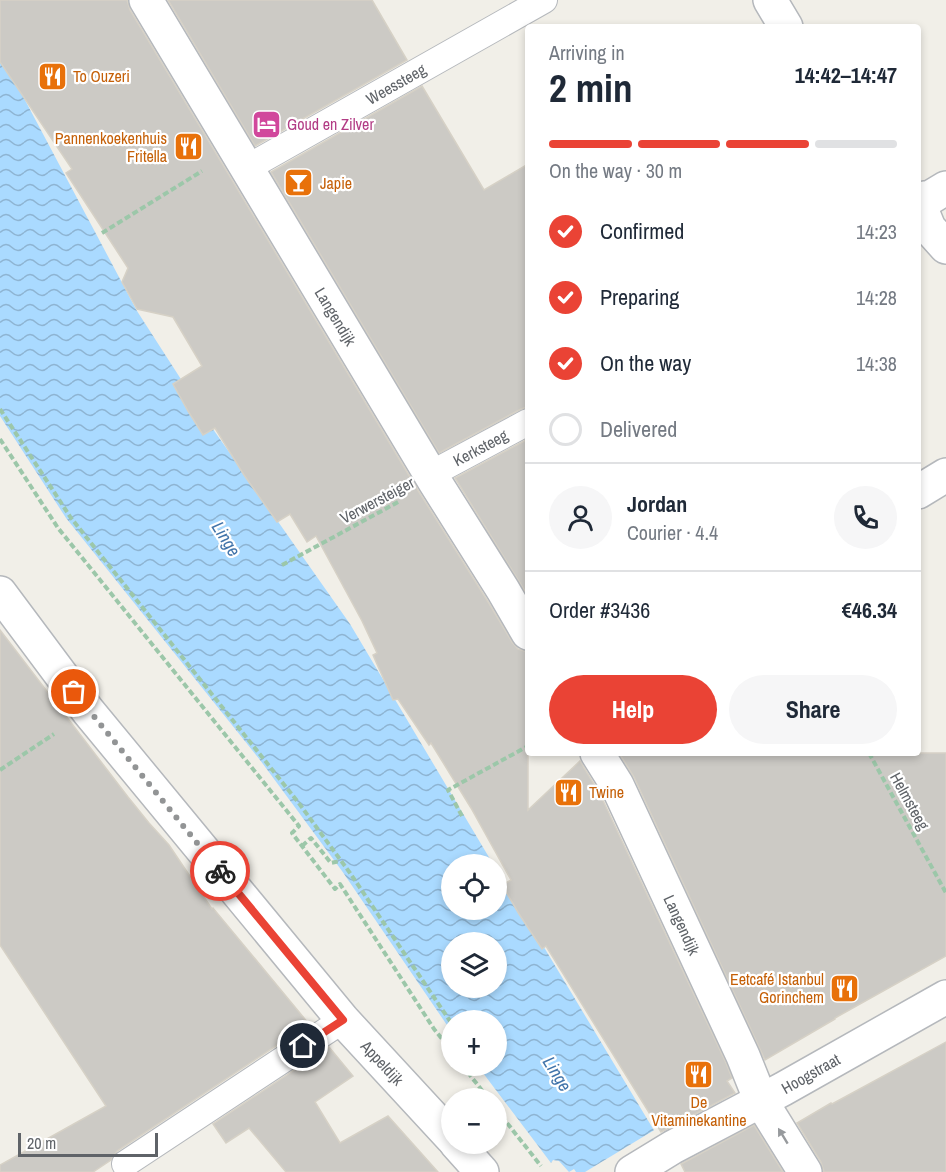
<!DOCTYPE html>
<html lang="en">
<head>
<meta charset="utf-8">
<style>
  :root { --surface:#fff; --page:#f6f6f7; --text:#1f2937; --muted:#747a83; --line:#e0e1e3; --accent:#ea4335 }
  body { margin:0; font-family:"Archivo Narrow",sans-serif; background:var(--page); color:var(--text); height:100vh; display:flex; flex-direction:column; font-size:22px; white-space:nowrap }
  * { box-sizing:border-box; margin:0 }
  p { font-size:20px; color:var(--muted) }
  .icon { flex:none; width:33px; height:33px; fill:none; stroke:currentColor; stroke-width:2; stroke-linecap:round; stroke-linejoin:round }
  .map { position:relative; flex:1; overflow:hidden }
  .details { position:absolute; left:525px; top:24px; width:396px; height:732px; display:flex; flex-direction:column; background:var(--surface); border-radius:6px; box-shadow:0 3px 9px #0003 }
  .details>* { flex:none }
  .tools { position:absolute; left:441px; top:854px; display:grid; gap:12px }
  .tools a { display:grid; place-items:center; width:66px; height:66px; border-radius:50%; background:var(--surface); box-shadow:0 3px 9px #0003; font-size:30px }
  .scale { position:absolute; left:18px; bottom:15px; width:140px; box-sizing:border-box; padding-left:6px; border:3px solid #5f6368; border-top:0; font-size:16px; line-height:21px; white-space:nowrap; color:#5f6368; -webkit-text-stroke:4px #fff; paint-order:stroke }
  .pin { position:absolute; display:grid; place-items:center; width:51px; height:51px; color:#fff; margin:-26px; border:3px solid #fff; border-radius:50%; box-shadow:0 2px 6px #0007 }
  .courier { position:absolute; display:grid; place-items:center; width:60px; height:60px; margin:-30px; border:4px solid #ea4335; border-radius:50%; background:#fff; color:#222; box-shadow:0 2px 8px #0007 }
  .overview em { font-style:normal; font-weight:700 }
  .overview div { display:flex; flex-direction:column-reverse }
  .overview { display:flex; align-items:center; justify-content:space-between; height:102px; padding:0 24px }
  h1 { font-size:39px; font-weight:700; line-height:45px }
  .bar { display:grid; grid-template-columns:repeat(4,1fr); gap:9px 6px; align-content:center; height:72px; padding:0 24px }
  .bar i { height:8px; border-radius:4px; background:var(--line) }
  .bar .active { background:var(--accent) }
  .bar p { grid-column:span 4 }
  .line { display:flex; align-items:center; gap:15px; padding:0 24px; border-top:2px solid var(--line) }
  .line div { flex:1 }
  .round { display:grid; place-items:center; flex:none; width:63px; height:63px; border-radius:32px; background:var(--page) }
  ol { padding:0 24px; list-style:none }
  li { display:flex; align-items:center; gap:18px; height:66px }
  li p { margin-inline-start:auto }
  li .icon { padding:6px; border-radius:50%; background:var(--accent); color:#fff; stroke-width:4 }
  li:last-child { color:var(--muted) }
  li i { width:33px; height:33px; border:3px solid var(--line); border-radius:50% }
  .primary-button { display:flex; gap:12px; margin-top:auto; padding:12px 24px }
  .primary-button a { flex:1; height:69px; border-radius:36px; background:var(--accent); color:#fff; font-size:24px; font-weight:700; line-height:69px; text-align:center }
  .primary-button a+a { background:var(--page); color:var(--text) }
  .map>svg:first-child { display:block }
  .water { fill:url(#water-waves); fill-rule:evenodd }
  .pier { fill:#f1efe8 }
  .building { fill:#cccac5; stroke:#d6d1c6; stroke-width:1.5 }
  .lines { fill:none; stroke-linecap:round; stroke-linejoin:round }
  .lane-casing { stroke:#b5b8bc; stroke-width:28 }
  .street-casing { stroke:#b5b8bc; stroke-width:36 }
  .path { stroke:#9cc7a9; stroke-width:4; stroke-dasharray:6 3; stroke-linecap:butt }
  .lane { stroke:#fff; stroke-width:26 }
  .street { stroke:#fff; stroke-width:33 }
  .oneway { fill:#979a9d }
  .done { stroke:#929495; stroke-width:6; stroke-dasharray:0 10.8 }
  .route { stroke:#ea4335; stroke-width:8 }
  .labels { text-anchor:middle; stroke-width:4.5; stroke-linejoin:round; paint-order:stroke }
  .food-label { font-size:16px; fill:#c56008; stroke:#fff; text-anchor:start }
  .street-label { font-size:16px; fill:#5f6368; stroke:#fff }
  .hotel-label { font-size:16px; fill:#b23c85; stroke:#fff; text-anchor:start }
  .water-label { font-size:18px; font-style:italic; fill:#4174aa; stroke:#fff }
</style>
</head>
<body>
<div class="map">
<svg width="946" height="1172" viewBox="0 0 946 1172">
  <defs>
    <pattern id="water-waves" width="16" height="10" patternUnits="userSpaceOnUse" patternTransform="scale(1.5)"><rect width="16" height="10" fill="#aadaff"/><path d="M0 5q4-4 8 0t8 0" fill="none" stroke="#8eb4d2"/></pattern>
  </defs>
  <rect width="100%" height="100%" fill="#f1efe8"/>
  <!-- water -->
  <path class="water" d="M 0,53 L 137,311 L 215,432 L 350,624 L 493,864 L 452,864 L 452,909 L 496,909 L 497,869 L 679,1172 L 576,1172 L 574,1169 L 569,1172 L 559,1161 L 553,1160 L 551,1163 L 477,1065 L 496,1065 L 496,1020 L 452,1020 L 451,1031 L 342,871 L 260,760 L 66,518 L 0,416 ZM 452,942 L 496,942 L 496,987 L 452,987 Z"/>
  <!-- pier -->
  <path class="pier" d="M 656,1129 L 682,1172 L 585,1172 Z"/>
  <!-- building -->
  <g class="building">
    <path d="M 0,0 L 127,0 L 130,10 L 419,492 L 487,600 L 512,642 L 518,649 L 528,652 L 528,810 L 580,761 L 600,794 L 726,1063 L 732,1078 L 727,1081 L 735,1093 L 661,1132 L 546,946 L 542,949 L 519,914 L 502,885 L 511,880 L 471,808 L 431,743 L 429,745 L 398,699 L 393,700 L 373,655 L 377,653 L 362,621 L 316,536 L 307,542 L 290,514 L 277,522 L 244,475 L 215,428 L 203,435 L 188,411 L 173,384 L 202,366 L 173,317 L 137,309 L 122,282 L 128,268 L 66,173 L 72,169 L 0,62 Z"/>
    <path d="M 168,0 L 372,0 L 407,60 L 255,146 Z"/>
    <path d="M 422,86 L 484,190 L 528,164 L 528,407 L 521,409 L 439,453 L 271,172 Z"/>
    <path d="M 528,439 L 528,596 L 455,478 Z"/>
    <path d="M 0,630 L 128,797 L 149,823 L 169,845 L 212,909 L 213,908 L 309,1024 L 117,1151 L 111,1160 L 93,1172 L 0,1172 L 0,1165 L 106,1106 L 0,945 Z"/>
    <path d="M 619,753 L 946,753 L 946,956 L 835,1018 L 835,1019 L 765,1060 L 634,777 Z"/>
    <path d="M 946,1042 L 946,1172 L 824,1172 L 821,1162 L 797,1123 L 831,1103 L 832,1104 Z"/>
    <path d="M 329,1047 L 353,1076 L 315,1102 L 340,1143 L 388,1116 L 438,1172 L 286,1172 L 249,1128 L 226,1143 L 213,1124 Z"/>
    <path d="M 754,1125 L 783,1172 L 685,1172 L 681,1164 Z"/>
  </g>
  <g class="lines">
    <defs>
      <g id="lane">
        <path id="s1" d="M 247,168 L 544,0"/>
        <path id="s2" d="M 431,474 L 528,422"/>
        <path d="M 125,1164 L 343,1020"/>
      </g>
      <g id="street">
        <path id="s3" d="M 146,0 L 435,482 L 503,590 L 528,633"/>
        <path d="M 770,0 L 786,27"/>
        <path d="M 918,199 L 931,197 L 946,188"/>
        <path d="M 918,201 L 929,228 L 946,247"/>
        <path d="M 918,492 L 946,475"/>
        <path id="s4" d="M 0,593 L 88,711 L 343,1020 L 452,1138"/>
        <path id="s5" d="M 597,753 L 617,785 L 743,1056 L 761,1101 L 805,1172"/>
        <path d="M 456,1143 L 482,1172"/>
        <path id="s6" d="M 632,1172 L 673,1147 L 783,1089 L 946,997"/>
      </g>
    </defs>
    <!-- lane casing -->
    <use href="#lane" class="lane-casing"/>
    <!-- street casing -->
    <use href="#street" class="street-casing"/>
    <!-- path -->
    <g class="path">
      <path d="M 102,233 L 202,171"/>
      <path d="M 0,409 L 71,518 L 298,802 L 350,873 L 452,1024"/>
      <path d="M 0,439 L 58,528 L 299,826 L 292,833 L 335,889 L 340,884 L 434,1029 L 452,1051"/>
      <path d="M 282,565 L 400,501"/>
      <path d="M 869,753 L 946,893"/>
      <path d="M 0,770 L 54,734"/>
      <path d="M 462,816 L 448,790 L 528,746"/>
      <path d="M 302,846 L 311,838 L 331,863 L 340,861"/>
      <path d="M 462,1065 L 488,1098"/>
      <path d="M 496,1109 L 541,1166"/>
    </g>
    <!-- lane -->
    <use href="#lane" class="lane"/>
    <!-- street -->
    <use href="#street" class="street"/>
  </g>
  <!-- one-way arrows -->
  <defs><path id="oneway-solid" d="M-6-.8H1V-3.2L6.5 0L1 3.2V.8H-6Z" transform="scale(1.5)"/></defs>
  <use class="oneway" href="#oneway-solid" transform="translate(783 1136) rotate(-121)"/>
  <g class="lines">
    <!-- done -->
    <path class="done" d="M 74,692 L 220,871"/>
    <!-- route -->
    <path class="route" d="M 220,871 L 343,1020 L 303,1046"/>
  </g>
  <!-- icons -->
  <defs>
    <symbol id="restaurant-square" viewBox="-11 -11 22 22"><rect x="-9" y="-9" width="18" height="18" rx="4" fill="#e8710a" stroke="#fff"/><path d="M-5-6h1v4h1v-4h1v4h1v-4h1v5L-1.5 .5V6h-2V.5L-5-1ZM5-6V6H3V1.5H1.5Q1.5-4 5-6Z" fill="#fff"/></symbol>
    <symbol id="hotel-square" viewBox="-11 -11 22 22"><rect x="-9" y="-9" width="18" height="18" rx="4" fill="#d1479c" stroke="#fff"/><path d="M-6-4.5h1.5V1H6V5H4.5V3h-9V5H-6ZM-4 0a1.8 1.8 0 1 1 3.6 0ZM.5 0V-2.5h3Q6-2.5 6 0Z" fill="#fff"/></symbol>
    <symbol id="bar-square" viewBox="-11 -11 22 22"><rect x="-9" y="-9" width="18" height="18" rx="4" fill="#e8710a" stroke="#fff"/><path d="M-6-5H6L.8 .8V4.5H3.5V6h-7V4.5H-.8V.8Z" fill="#fff"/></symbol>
  </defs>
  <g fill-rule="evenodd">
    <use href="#restaurant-square" x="36" y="60" width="33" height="33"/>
    <use href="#hotel-square" x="250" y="108" width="33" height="33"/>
    <use href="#restaurant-square" x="172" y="130" width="33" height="33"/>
    <use href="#bar-square" x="282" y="166" width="33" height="33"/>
    <use href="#restaurant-square" x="552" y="776" width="33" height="33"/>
    <use href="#restaurant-square" x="828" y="972" width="33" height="33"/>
    <use href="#restaurant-square" x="682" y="1058" width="33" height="33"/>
  </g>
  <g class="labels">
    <!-- food labels -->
    <g class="food-label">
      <text x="73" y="82">To Ouzeri</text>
      <text x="167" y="144" text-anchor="end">Pannenkoekenhuis<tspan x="167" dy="18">Fritella</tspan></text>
      <text x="320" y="189">Japie</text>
      <text x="589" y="798">Twine</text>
      <text x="824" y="985" text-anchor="end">Eetcafé Istanbul<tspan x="824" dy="18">Gorinchem</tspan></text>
      <text x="699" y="1108" text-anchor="middle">De<tspan x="699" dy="18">Vitaminekantine</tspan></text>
    </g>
    <!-- street labels -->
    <g class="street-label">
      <text dy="6" stroke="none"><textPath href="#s1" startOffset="171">Weessteeg</textPath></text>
      <text dy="6" stroke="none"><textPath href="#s3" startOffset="369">Langendijk</textPath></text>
      <text dy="6" stroke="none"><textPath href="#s2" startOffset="56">Kerksteeg</textPath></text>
      <text transform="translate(377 500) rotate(-28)" y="6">Verwersteiger</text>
      <text transform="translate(910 801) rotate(61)" y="6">Helmsteeg</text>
      <text dy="6" stroke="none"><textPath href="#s5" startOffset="192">Langendijk</textPath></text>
      <text dy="6" stroke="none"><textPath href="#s4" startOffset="606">Appeldijk</textPath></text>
      <text dy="6" stroke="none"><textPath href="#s6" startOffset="204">Hoogstraat</textPath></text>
    </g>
    <!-- hotel labels -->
    <g class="hotel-label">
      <text x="287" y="130">Goud en Zilver</text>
    </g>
    <!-- water labels -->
    <g class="water-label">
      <text transform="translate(226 539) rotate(58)" y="6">Linge</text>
      <text transform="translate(557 1074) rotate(58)" y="6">Linge</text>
    </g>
  </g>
</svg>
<div class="tools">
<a><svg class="icon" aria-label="locate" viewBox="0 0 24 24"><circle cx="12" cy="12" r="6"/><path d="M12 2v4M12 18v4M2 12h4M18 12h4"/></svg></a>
<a><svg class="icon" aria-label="layers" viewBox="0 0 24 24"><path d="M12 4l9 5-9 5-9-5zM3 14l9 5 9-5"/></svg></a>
<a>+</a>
<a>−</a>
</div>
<div class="scale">20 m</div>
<div class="pin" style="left:74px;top:692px;background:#ea580c"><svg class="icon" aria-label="bag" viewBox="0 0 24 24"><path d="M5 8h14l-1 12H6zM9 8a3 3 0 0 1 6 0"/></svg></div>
<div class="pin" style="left:303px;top:1046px;background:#1f2937"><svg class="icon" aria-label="home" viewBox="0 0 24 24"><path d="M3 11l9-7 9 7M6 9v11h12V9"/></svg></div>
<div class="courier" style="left:220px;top:871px"><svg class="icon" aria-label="bike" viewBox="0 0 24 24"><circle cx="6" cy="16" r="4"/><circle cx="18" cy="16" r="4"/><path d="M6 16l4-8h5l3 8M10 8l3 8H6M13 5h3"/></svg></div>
<section class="details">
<div class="overview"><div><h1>2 min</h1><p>Arriving in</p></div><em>14:42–14:47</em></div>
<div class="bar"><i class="active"></i><i class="active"></i><i class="active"></i><i></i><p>On the way · 30 m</p></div>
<ol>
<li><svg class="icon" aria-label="check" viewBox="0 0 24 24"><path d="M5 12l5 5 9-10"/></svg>Confirmed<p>14:23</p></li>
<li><svg class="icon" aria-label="check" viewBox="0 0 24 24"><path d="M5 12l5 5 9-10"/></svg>Preparing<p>14:28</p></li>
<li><svg class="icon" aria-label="check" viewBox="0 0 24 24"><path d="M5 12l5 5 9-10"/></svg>On the way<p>14:38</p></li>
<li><i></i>Delivered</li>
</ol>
<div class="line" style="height:108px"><a class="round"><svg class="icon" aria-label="person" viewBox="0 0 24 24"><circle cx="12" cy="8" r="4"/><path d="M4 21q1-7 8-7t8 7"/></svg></a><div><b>Jordan</b><p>Courier · 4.4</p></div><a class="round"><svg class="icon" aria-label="phone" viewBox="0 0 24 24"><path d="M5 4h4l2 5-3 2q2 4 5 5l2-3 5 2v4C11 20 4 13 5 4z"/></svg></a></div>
<div class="line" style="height:78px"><div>Order #3436</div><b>€46.34</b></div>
<div class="primary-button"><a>Help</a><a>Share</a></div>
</section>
</div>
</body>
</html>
